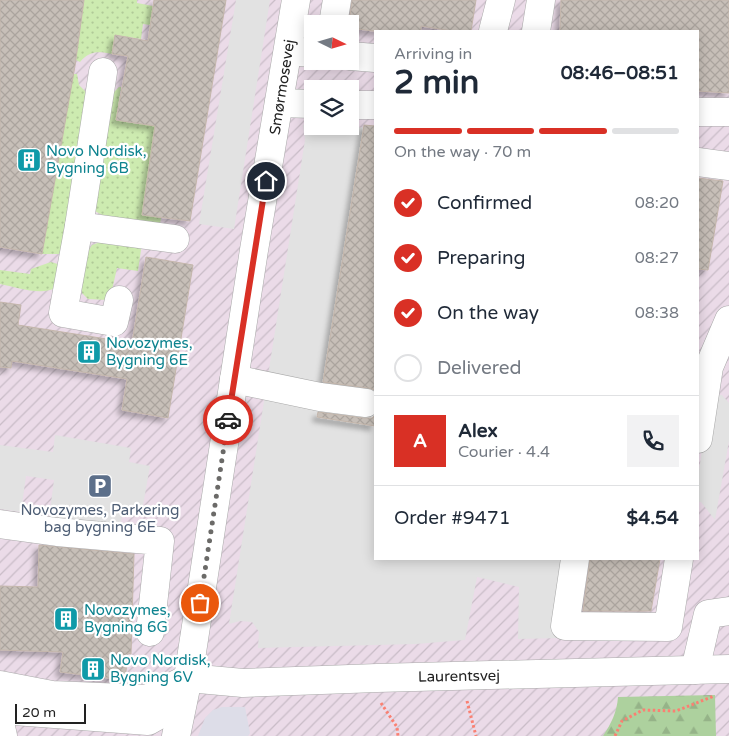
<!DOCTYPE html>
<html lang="en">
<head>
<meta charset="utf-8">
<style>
  :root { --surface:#fff; --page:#f2f2f3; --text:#1f2937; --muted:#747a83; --line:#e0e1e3; --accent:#d93025 }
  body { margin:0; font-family:"Varela Round",sans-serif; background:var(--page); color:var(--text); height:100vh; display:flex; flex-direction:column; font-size:19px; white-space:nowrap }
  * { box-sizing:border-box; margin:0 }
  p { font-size:16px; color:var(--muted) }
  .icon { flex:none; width:28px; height:28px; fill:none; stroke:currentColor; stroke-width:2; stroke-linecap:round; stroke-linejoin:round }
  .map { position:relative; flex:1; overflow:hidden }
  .drawer { position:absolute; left:374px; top:30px; width:325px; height:530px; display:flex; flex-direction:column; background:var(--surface); border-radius:0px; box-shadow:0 2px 12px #0003 }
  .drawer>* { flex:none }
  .needle { width:32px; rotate:95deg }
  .controls { position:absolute; left:304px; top:15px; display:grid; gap:10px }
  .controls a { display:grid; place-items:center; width:55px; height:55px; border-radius:0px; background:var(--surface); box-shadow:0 2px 12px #0003; font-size:25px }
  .scale { position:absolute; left:15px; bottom:12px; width:71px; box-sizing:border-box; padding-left:5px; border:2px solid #222; border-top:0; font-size:14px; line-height:18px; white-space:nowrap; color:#222; -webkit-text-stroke:4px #fff; paint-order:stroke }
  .pin { position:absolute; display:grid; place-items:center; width:42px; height:42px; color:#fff; margin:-21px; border:2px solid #fff; border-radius:50%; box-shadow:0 1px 5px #0007 }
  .courier { position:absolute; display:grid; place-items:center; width:50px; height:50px; margin:-25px; border:4px solid #d93025; border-radius:50%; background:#fff; color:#222; box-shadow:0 1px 6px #0007 }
  .overview em { font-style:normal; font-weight:800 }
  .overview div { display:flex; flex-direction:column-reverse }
  .overview { display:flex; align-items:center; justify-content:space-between; height:85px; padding:0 20px }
  h1 { font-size:32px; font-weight:800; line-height:38px }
  .bar { display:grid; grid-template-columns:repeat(4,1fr); gap:8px 5px; align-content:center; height:60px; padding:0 20px }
  .bar i { height:6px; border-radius:4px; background:var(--line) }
  .bar .active { background:var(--accent) }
  .bar p { grid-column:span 4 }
  .line { display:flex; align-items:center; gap:12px; padding:0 20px; border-top:1px solid var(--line) }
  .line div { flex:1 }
  .round { display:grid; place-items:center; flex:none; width:52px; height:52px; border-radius:0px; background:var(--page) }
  ol { padding:0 20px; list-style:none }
  li { display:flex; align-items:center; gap:15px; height:55px }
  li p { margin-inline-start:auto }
  li .icon { padding:5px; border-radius:50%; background:var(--accent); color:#fff; stroke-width:4 }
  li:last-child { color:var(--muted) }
  li i { width:28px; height:28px; border:2px solid var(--line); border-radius:50% }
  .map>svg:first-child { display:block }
  .industrial { fill:url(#industrial-furrows); fill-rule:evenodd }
  .grass { fill:url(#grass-dots) }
  .forest { fill:url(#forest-firs) }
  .parking { fill:#e2e2e2 }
  .plaza { fill:#dddde8 }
  .building { fill:url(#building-cross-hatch); stroke:#c4b6ab; filter:url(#shadow) }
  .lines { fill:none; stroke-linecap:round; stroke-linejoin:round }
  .minor-casing { stroke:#a9a9a9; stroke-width:29 }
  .path { stroke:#fa8072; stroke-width:3; stroke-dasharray:2.5 2.5; stroke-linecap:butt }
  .minor { stroke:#fff; stroke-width:28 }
  .done { stroke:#6b6a68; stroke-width:5; stroke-dasharray:0 9 }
  .route { stroke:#d93025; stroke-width:6 }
  .labels { text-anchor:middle; stroke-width:4.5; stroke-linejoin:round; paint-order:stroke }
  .street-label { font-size:15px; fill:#222; stroke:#fff }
  .culture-label { font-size:15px; fill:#0d838f; stroke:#fff; text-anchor:start }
  .service-label { font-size:15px; fill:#4e5e75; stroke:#fff }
</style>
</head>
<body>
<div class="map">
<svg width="729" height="736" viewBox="0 0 729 736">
  <defs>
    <pattern id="industrial-furrows" width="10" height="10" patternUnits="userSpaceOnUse" patternTransform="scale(1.25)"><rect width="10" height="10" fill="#ebdbe8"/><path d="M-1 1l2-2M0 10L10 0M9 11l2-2" fill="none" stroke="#c9bcc7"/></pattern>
    <pattern id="grass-dots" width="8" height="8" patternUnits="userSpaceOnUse" patternTransform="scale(1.25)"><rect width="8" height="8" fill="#cdebb0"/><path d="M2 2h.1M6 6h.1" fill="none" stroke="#b0c997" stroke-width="1.8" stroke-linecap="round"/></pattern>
    <pattern id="forest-firs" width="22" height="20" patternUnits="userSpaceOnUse" patternTransform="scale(1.25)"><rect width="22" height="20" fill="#add19e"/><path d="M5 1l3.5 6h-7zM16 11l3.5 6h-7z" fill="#95b388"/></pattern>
    <pattern id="building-cross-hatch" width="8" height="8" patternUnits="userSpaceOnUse" patternTransform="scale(1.25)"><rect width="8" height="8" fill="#c7bfb8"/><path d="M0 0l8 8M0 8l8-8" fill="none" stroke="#aba49e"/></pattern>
    <filter id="shadow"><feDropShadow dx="-4.5" dy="4.5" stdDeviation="2.5" flood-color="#0004"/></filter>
  </defs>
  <rect width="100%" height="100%" fill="#f2efe9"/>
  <!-- industrial -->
  <path class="industrial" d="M 0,0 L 729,0 L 729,736 L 0,736 ZM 312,24 L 350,24 L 350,61 L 312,61 ZM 375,31 L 698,31 L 698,559 L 375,559 ZM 312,89 L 350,89 L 350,126 L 312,126 Z"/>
  <!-- grass -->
  <g class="grass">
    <path d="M 84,0 L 137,0 L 137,3 L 153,6 L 150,25 L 143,24 L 141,39 L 115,35 L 112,54 C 98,51 89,51 80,62 L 76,60 Z"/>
    <path d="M 73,74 L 77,74 L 79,85 L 89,95 L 64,254 L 42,254 Z"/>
    <path d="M 119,87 L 121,87 L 116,120 L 138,124 L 142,102 L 159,105 L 143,215 L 161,218 L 160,224 L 102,215 L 93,210 L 112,94 Z"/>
    <path d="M 109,239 L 142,243 L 138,271 L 117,268 L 112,290 L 107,300 L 88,299 L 82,293 L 80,278 L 84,258 L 92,245 Z"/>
    <path d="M 51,262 L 61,265 L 57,287 C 42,297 17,287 0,284 L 0,270 L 30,274 L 31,269 Z"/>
  </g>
  <!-- forest -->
  <path class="forest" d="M 715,695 L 716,736 L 603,736 C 611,724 617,712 618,697 Z"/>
  <!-- parking -->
  <g class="parking">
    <path d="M 236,0 L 270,0 L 234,229 L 199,224 Z"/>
    <path d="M 303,125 L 375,128 L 375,559 L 575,559 L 563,638 L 518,639 L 519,587 L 477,577 L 465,640 L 416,644 L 258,648 L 259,632 L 252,622 L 240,621 L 229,624 L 305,140 Z"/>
    <path d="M 711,395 L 722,395 L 729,403 L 729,441 L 715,520 L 701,502 L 698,502 L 698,476 Z"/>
    <path d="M 55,435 L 131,448 L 129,462 L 150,466 L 142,511 L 123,508 L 120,528 L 49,518 L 54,480 L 26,476 L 21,512 L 0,509 L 0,445 L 53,452 Z"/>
  </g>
  <!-- plaza -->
  <path class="plaza" d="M 222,707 L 245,707 L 250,733 L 248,736 L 198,736 L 205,718 L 213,710 Z"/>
  <!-- building -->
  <g class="building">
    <path d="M 0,0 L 84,0 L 75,66 L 42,254 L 0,247 Z"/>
    <path d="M 154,0 L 226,0 L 190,221 L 142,215 L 155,126 L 116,120 L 128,56 L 112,54 L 115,35 L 148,41 Z"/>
    <path d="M 352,0 L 476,0 L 471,31 L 452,31 L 421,26 L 421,31 L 373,31 L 350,28 L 349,24 Z"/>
    <path d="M 561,0 L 729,0 L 729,93 L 698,91 L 698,31 L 560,31 Z"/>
    <path d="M 364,125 L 375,126 L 375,390 L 368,388 L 323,382 Z"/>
    <path d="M 698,178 L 723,181 L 708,270 L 698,269 Z"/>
    <path d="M 146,257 L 193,265 L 168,418 L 122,410 L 127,379 L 12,361 L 11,368 L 0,367 L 0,302 L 21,305 L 18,325 L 132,343 Z"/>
    <path d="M 318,412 L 364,418 L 372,418 L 375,415 L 375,426 L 317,417 Z"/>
    <path d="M 39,545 L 134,554 L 131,654 L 128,653 L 125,680 L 60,672 L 63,652 L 0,650 L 0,586 L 38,587 Z"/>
    <path d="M 590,559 L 660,559 L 651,611 L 583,611 Z"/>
  </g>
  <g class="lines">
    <defs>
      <g id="minor">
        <path d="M 333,24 L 337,0"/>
        <path d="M 493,31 L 501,0"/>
        <path d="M 536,31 L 541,0"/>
        <path d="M 288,51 L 312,53"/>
        <path d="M 350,56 L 375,58"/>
        <path d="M 103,72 L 79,226 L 63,313 L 114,322 L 119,300"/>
        <path d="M 279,103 L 312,104"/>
        <path d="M 350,105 L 375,105"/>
        <path d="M 698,112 L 729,112"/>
        <path d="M 698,162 L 729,166"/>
        <path d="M 79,226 L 175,239"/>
        <path d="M 234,379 L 320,397 L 366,403"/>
        <path d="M 698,439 L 709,367 L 729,320"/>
        <path d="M 0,524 L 57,532 L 160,541 L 150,632"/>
        <path d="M 575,559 L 565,626 L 668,627 L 679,559"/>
        <path d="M 695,670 L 708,614 L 729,611"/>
        <path d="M 188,678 L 243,683 L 377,678 L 729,669"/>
        <path d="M 0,685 L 52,695 L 147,699 L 185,680"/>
        <path d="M 0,710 L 148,721 L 164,712 L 183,686"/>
        <path d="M 0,723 L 3,736"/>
        <path d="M 176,736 L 188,678 L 254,250 L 296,0"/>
      </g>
    </defs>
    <!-- minor casing -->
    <use href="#minor" class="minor-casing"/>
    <!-- path -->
    <g class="path">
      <path d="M 467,701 L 476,736"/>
      <path d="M 381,703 L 397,727 L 398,736"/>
      <path d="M 615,736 L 622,721 L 643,710 L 676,711 L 714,696"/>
    </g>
    <!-- minor -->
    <use href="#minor" class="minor"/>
  </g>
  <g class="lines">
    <!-- done -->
    <path class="done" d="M 200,603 L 228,420"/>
    <!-- route -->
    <path class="route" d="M 228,420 L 266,181"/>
  </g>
  <!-- icons -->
  <defs>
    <symbol id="building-square" viewBox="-11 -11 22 22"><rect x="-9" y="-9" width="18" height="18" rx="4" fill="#0f9aa8" stroke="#fff"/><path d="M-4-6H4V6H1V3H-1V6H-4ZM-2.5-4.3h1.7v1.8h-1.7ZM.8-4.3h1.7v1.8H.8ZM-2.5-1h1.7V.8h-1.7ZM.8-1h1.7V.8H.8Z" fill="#fff"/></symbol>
    <symbol id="parking-square" viewBox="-11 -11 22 22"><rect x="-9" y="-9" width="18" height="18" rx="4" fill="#5c6f8a" stroke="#fff"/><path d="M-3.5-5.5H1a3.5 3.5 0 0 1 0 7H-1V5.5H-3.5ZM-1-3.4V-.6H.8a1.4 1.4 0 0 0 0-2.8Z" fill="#fff"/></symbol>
  </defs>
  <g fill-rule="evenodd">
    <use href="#building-square" x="15" y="146" width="28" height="28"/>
    <use href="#building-square" x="75" y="338" width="28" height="28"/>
    <use href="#parking-square" x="86" y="472" width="28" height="28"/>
    <use href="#building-square" x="52" y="605" width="28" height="28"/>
    <use href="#building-square" x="79" y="655" width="28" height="28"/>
  </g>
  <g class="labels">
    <!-- street labels -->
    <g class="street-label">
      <text transform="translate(282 87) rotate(-81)" y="5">Smørmosevej</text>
      <text transform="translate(459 676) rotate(-1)" y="5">Laurentsvej</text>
    </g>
    <!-- culture labels -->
    <g class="culture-label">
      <text x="46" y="156">Novo Nordisk,<tspan x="46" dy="17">Bygning 6B</tspan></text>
      <text x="106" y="348">Novozymes,<tspan x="106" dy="17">Bygning 6E</tspan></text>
      <text x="84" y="615">Novozymes,<tspan x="84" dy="17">Bygning 6G</tspan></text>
      <text x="110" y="665">Novo Nordisk,<tspan x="110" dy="17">Bygning 6V</tspan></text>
    </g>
    <!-- service labels -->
    <g class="service-label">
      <text x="100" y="515">Novozymes, Parkering<tspan x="100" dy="17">bag bygning 6E</tspan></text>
    </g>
  </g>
</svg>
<div class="controls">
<a><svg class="needle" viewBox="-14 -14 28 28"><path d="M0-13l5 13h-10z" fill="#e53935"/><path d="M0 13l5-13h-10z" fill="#747a83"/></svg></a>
<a><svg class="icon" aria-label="layers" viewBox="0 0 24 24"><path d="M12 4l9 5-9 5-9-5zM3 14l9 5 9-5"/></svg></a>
</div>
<div class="scale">20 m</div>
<div class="pin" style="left:200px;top:603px;background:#ea580c"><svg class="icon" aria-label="bag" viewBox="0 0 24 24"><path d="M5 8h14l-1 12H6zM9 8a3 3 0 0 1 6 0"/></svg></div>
<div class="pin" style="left:266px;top:181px;background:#1f2937"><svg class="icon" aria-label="home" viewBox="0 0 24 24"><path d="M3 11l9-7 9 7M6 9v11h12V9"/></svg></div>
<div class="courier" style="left:228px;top:420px"><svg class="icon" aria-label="car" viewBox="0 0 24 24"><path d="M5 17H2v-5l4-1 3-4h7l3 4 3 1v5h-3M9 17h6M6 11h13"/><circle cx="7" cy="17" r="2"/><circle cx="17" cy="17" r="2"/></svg></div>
<section class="drawer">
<div class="overview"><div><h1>2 min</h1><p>Arriving in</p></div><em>08:46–08:51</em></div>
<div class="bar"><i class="active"></i><i class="active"></i><i class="active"></i><i></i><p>On the way · 70 m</p></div>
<ol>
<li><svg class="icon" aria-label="check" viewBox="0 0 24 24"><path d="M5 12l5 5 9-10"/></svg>Confirmed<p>08:20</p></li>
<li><svg class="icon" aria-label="check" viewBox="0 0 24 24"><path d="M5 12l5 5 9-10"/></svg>Preparing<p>08:27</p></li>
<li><svg class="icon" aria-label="check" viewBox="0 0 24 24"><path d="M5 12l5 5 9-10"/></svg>On the way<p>08:38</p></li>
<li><i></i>Delivered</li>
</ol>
<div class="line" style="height:90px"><b class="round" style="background:var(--accent);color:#fff">A</b><div><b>Alex</b><p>Courier · 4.4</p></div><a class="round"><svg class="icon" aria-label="phone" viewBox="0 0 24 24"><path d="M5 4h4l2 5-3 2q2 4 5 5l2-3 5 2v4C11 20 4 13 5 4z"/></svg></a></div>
<div class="line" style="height:65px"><div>Order #9471</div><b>$4.54</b></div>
</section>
</div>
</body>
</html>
